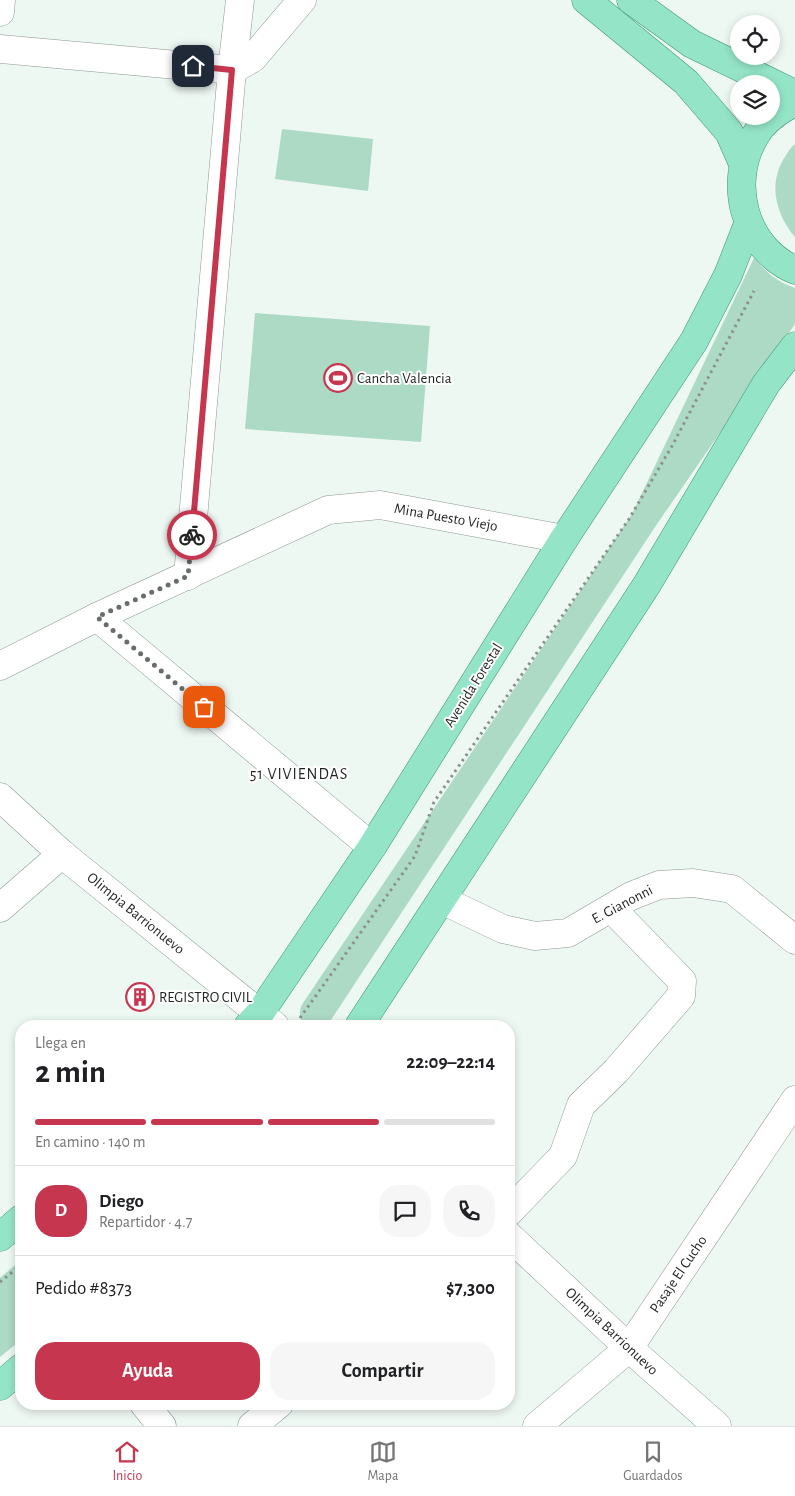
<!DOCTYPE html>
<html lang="es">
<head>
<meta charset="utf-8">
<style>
  :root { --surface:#fff; --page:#f6f6f6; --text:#202124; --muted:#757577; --line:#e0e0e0; --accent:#c6364f }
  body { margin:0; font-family:"Alegreya Sans",sans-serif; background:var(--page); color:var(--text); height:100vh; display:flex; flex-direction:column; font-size:19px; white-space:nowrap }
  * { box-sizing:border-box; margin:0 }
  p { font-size:16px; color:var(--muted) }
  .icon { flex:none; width:28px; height:28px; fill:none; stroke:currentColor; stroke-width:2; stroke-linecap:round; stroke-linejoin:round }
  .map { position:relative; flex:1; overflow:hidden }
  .drawer { position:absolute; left:15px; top:1020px; width:500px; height:390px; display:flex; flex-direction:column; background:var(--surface); border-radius:20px; box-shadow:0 2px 8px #0003 }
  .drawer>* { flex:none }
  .buttons { position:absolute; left:730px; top:15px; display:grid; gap:10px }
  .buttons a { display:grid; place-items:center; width:50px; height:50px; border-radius:50%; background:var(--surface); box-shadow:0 2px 8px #0003; font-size:25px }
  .pin { position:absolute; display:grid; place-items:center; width:42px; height:42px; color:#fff; margin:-21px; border-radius:10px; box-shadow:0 2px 8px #0006 }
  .courier { position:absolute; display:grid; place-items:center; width:50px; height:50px; margin:-25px; border:4px solid #c6364f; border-radius:50%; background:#fff; color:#222; box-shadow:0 1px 6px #0007 }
  .headline em { font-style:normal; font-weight:700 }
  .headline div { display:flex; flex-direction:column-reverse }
  .headline { display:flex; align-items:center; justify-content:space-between; height:85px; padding:0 20px }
  h1 { font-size:32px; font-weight:700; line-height:38px }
  .bar { display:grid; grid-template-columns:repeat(4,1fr); gap:8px 5px; align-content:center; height:60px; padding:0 20px }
  .bar i { height:6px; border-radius:4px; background:var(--line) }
  .bar .active { background:var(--accent) }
  .bar p { grid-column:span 4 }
  .line { display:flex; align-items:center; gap:12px; padding:0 20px; border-top:1px solid var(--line) }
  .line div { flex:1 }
  .round { display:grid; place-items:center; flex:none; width:52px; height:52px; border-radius:20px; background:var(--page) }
  .action { display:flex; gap:10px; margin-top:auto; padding:10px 20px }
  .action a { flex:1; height:58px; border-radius:20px; background:var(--accent); color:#fff; font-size:20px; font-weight:700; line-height:58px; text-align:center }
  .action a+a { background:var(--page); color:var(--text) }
  .tab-bar { display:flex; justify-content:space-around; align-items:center; height:70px; border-top:1px solid var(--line); background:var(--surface); font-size:14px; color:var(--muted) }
  .tab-bar a { display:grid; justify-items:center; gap:2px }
  .tab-bar .active { color:var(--accent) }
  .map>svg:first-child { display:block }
  .green { fill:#acdac5 }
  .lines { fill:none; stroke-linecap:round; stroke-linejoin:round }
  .street-casing { stroke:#8e9893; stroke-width:29 }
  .secondary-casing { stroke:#8e9893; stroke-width:29 }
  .primary-casing { stroke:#3c9575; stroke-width:29 }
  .path { stroke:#8b928e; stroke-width:3; stroke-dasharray:2.5 4; stroke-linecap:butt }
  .street { stroke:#fff; stroke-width:28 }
  .secondary { stroke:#fff; stroke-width:28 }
  .primary { stroke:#94e5c7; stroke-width:28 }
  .done { stroke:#676e6a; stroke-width:5; stroke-dasharray:0 9 }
  .route { stroke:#c6364f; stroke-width:6 }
  .labels { text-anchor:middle; stroke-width:4; stroke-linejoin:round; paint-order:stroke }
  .poi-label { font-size:15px; fill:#1f2321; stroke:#fff; text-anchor:start }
  .street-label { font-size:15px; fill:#1f2321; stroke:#fff }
  .neighbourhood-label { font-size:16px; letter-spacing:1px; fill:#1f2321; stroke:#fff }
</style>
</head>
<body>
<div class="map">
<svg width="795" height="1426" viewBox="0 0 795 1426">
  <rect width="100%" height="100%" fill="#eef8f3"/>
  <!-- green -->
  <g class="green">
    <path d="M 282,129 L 373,139 L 368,191 L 275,179 Z"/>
    <path d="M 795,144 L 795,237 C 777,216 768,186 783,160 C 787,154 790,148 795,144 Z"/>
    <path d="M 754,258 C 766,272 777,282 795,288 L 795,324 L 655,527 L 329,1023 L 326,1026 L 305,1026 C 299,1018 298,1012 303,1003 L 632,514 Z"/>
    <path d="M 255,313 L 430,326 L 421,442 L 245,429 Z"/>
    <path d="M 21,1260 L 21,1340 L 0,1357 L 0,1278 Z"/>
  </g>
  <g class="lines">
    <defs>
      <g id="street">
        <path d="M 0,12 L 1,0"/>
        <path d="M 188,576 L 232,70 L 240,0"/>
        <path d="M 97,617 L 372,847"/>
        <path d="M 0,666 L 97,617 L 328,510 L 380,505 L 564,539"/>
        <path d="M 442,900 L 503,929 L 535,936 L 568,933 L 631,896 L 659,885 L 693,883 L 732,889 L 795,940"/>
        <path d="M 0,908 L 62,854"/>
        <path d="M 509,1212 L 563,1156 L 581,1105 L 616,1071 L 681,996 L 682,981 L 611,908"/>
        <path d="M 509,1236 L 629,1348 L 717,1426"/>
        <path d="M 144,1404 L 162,1426"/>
        <path d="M 252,1426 L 279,1404"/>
        <path d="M 537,1426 L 629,1348 L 795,1100"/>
      </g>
      <g id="secondary">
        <path d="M 0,49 L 232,70 L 253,58 L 302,0"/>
        <path d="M 0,797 L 62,854 L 275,1026"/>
      </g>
      <g id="primary">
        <path d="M 586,0 L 686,82 L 729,132 L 743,164"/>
        <path d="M 631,0 L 692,44 L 795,94"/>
        <path d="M 795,102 C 779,110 764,120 755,136 C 727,183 744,248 795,270"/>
        <path d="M 248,1026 L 260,1013 L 372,847 L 564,539 L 694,341 L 728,275 L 748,224"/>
        <path d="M 359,1026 L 646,586 L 766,384 L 795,346"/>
        <path d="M 0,1237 L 21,1219"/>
        <path d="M 0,1386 L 21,1368"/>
      </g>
    </defs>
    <!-- street casing -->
    <use href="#street" class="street-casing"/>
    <!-- secondary casing -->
    <use href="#secondary" class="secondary-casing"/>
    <!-- primary casing -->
    <use href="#primary" class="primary-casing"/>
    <!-- path -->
    <g class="path">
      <path d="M 300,1018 L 415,856 L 434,802 L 629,519 L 672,446 L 754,291"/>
      <path d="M 0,1282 L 21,1265"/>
    </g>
    <!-- street -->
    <use href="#street" class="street"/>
    <!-- secondary -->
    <use href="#secondary" class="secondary"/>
    <!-- primary -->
    <use href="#primary" class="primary"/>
  </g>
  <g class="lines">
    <!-- done -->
    <path class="done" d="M 192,535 L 188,576 L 97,617 L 204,707"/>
    <!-- route -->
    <path class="route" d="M 192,535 L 232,70 L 193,66"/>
  </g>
  <!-- icons -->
  <defs>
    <symbol id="stadium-ring" viewBox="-11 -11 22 22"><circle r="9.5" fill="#fff" stroke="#c6364f" stroke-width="1.5"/><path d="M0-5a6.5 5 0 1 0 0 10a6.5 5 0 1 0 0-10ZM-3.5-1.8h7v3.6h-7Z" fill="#c6364f"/></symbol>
    <symbol id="building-ring" viewBox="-11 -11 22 22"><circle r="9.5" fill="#fff" stroke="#c6364f" stroke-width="1.5"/><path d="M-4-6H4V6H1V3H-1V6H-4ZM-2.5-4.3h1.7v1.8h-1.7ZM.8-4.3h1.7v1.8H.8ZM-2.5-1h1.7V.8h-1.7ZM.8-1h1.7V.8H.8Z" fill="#c6364f"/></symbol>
  </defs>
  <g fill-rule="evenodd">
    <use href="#stadium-ring" x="322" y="362" width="32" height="32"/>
    <use href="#building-ring" x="124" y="981" width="32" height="32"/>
  </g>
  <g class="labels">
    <!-- poi labels -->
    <g class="poi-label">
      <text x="357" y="383">Cancha Valencia</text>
      <text x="159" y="1002">REGISTRO CIVIL</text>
    </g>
    <!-- street labels -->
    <g class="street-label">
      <text transform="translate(446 517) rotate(10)" y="5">Mina Puesto Viejo</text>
      <text transform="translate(473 685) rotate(-58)" y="5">Avenida Forestal</text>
      <text transform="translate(622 904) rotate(-28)" y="5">E. Gianonni</text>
      <text transform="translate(136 913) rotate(39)" y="5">Olimpia Barrionuevo</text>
      <text transform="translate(678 1274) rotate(-56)" y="5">Pasaje El Cucho</text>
      <text transform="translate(612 1331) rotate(43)" y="5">Olimpia Barrionuevo</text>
    </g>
    <!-- neighbourhood labels -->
    <g class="neighbourhood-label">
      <text x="299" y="779">51 VIVIENDAS</text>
    </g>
  </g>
</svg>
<div class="buttons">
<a><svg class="icon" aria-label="locate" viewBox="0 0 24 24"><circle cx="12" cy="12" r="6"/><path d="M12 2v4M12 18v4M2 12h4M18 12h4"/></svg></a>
<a><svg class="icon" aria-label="layers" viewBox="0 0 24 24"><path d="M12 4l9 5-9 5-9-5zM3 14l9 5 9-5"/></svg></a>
</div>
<div class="pin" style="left:204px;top:707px;background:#ea580c"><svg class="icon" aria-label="bag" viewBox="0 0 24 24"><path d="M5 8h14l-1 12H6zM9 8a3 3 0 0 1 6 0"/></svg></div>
<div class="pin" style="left:193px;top:66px;background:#1f2937"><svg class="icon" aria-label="home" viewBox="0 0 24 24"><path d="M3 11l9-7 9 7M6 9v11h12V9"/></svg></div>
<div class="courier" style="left:192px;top:535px"><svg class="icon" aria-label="bike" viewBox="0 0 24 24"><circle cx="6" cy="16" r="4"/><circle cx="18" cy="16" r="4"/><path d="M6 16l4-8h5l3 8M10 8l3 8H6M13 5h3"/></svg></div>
<section class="drawer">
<div class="headline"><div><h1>2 min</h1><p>Llega en</p></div><em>22:09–22:14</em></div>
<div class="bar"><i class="active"></i><i class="active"></i><i class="active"></i><i></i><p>En camino · 140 m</p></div>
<div class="line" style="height:90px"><b class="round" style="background:var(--accent);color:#fff">D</b><div><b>Diego</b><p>Repartidor · 4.7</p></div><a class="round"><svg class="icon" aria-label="chat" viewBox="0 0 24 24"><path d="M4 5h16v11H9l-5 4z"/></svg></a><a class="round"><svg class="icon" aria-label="phone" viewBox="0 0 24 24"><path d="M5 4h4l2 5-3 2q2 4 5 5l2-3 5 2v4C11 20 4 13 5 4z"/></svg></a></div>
<div class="line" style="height:65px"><div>Pedido #8373</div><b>$7,300</b></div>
<div class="action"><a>Ayuda</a><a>Compartir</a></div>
</section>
</div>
<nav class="tab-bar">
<a class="active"><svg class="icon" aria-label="home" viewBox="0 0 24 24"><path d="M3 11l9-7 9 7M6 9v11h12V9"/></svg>Inicio</a>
<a><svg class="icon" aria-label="map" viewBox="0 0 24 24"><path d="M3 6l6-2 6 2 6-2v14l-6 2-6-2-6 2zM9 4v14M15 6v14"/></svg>Mapa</a>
<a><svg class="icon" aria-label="saved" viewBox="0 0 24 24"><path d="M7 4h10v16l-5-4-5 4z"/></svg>Guardados</a>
</nav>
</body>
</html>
